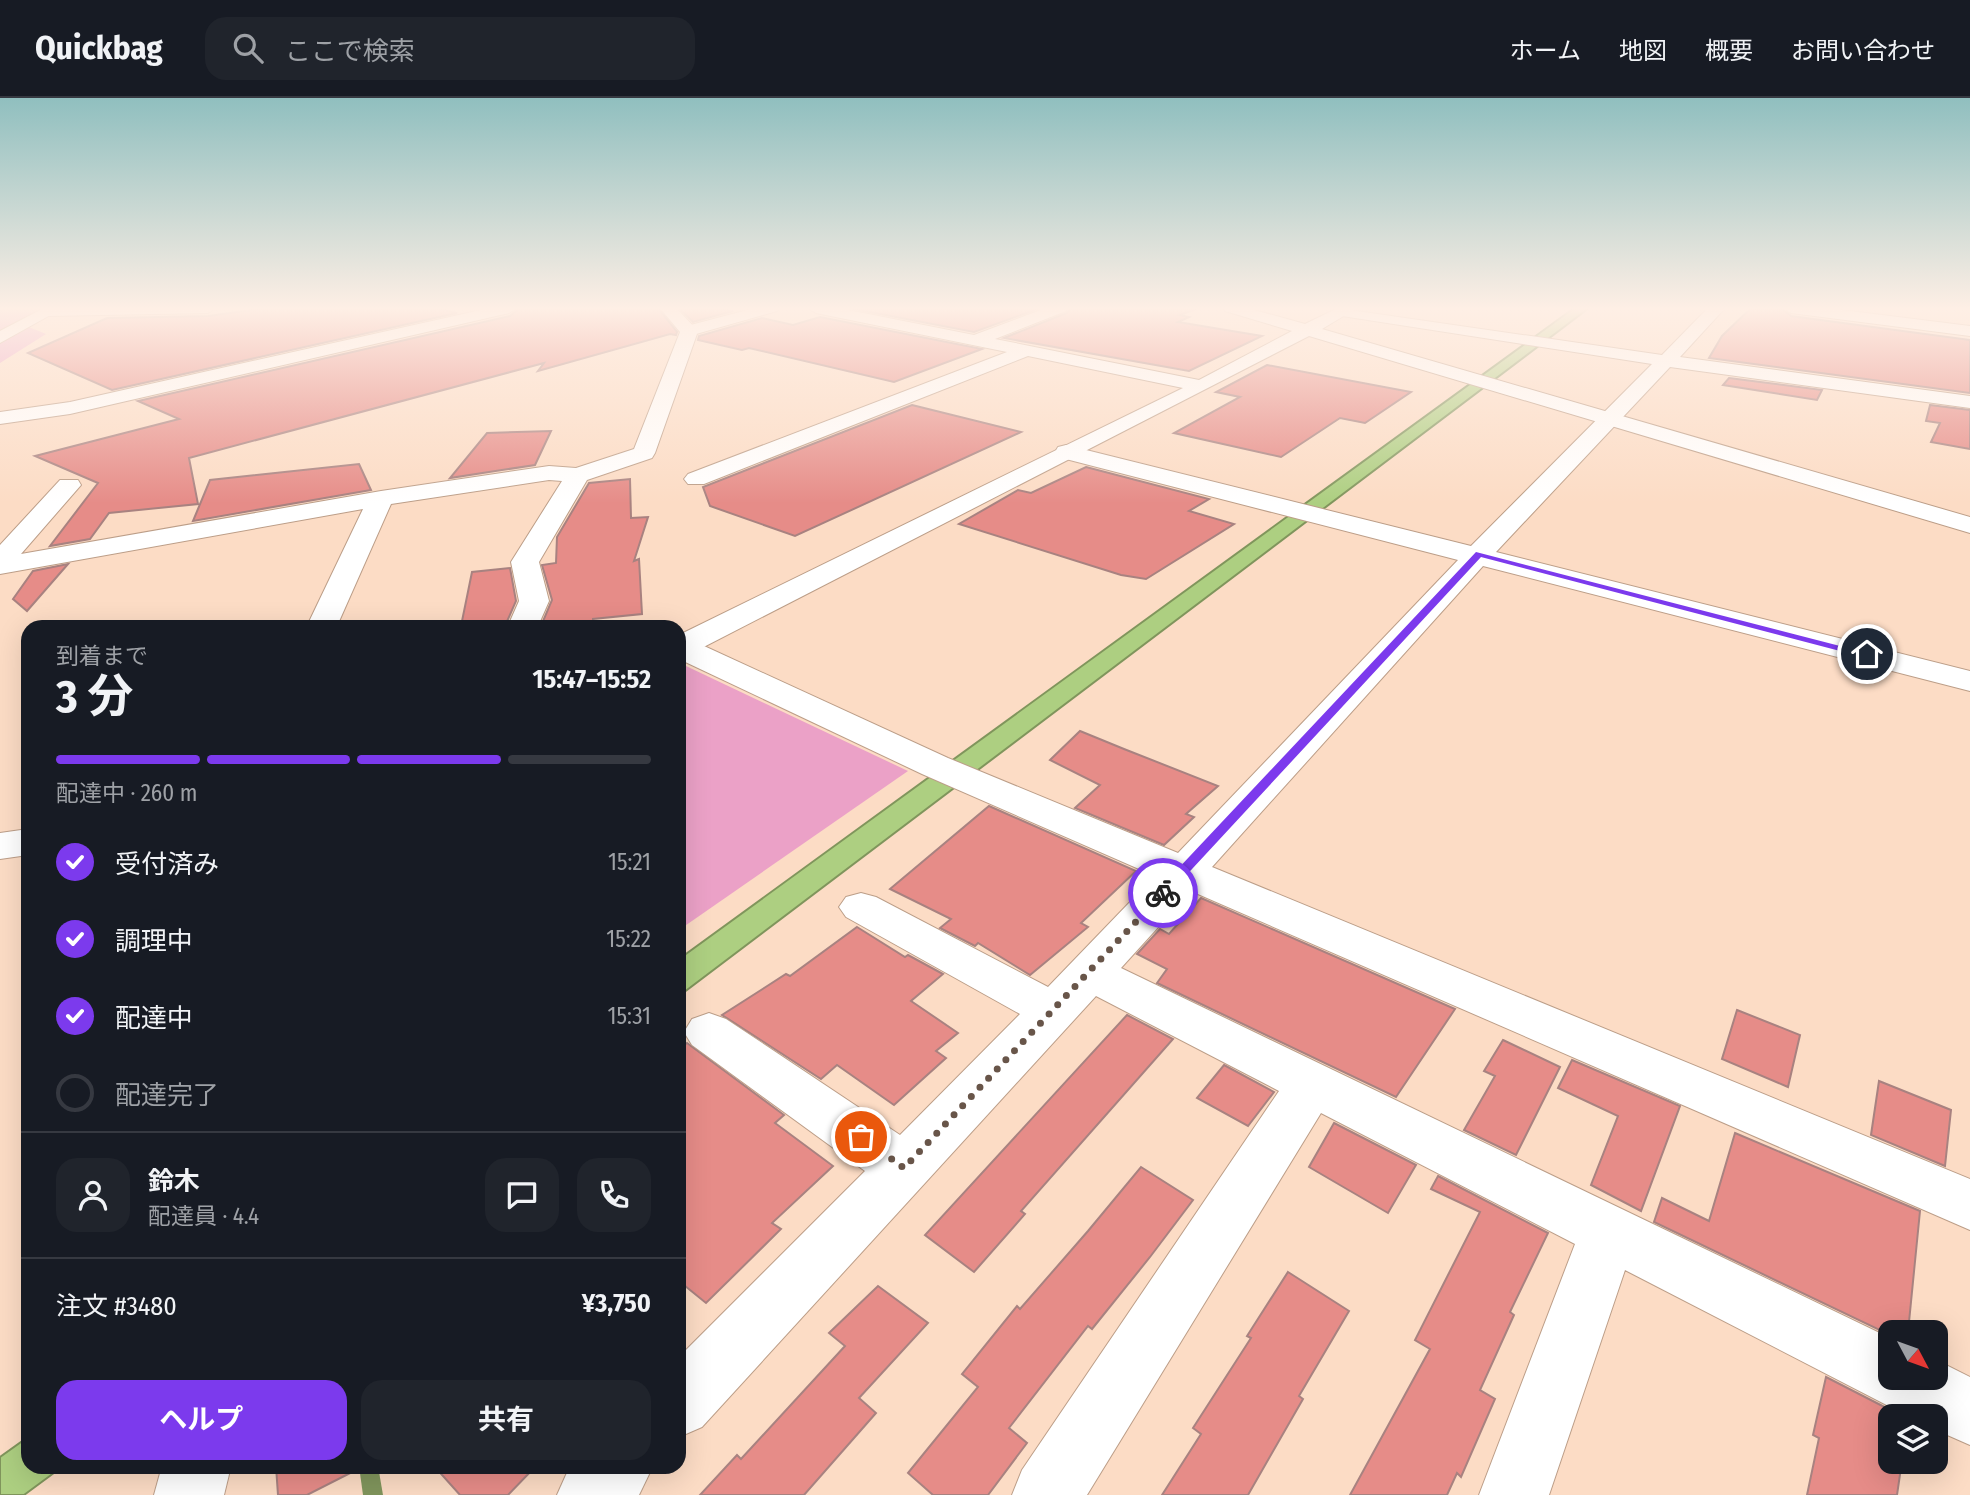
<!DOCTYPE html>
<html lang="ja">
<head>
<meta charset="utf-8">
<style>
  :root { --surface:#171b24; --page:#20242c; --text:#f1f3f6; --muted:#9ea1a6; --line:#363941; --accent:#7c3aed }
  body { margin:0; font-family:"Fira Sans Condensed","Noto Sans JP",sans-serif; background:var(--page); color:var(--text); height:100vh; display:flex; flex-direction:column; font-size:26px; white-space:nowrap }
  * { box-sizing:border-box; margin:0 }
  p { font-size:23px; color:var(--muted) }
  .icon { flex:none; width:38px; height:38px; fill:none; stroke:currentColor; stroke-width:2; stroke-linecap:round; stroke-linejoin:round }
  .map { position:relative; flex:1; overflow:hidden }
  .panel { position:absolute; left:21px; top:522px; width:665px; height:854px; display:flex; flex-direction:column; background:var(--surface); border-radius:21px; box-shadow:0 7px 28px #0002 }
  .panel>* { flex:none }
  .needle { width:46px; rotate:131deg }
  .tools { position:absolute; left:1878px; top:1222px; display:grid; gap:14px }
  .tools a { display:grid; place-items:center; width:70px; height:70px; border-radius:14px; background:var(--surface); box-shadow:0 7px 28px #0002; font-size:35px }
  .pin { position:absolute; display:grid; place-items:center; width:60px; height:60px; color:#fff; margin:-30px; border:4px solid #fff; border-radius:50%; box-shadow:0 2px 7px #0007 }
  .courier { position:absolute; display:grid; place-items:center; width:70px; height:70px; margin:-35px; border:5px solid #7c3aed; border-radius:50%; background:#fff; color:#222; box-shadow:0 2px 9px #0007 }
  .overview em { font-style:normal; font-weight:700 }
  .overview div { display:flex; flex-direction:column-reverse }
  .overview { display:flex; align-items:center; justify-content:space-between; height:119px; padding:0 35px }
  h1 { font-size:46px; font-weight:700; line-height:52px }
  .bar { display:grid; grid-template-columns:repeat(4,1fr); gap:10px 7px; align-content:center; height:84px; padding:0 35px }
  .bar i { height:9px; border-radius:5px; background:var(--line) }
  .bar .on { background:var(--accent) }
  .bar p { grid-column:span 4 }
  .line { display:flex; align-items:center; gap:18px; padding:0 35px; border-top:2px solid var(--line) }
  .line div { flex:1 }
  .round { display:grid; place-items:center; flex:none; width:74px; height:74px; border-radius:21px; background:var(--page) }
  ol { padding:0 35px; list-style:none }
  li { display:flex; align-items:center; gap:21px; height:77px }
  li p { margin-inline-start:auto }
  li .icon { padding:7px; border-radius:50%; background:var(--accent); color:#fff; stroke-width:4 }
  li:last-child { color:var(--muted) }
  li i { width:38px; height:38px; border:4px solid var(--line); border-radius:50% }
  .cta { display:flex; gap:14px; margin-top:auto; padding:14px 35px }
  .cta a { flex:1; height:80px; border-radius:21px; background:var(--accent); color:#fff; font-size:28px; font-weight:700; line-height:80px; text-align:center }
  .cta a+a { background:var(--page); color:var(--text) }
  header { display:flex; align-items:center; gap:42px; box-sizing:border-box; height:98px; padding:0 35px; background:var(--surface); border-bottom:2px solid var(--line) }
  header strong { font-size:33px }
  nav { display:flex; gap:38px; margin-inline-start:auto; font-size:24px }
  .search { width:490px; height:63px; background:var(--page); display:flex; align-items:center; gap:18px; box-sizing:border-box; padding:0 24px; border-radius:21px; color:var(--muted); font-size:26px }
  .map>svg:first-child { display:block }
  .green { fill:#eba1c7 }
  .water { fill:#adcf81; stroke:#80955c; stroke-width:2 }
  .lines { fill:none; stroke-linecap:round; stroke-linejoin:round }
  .stream { fill:#80955c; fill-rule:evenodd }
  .building { fill:#e68c88; stroke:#a88280; stroke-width:2 }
  .minor-casing { stroke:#bc9e88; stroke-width:2 }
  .tertiary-casing { stroke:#bc9e88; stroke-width:2 }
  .secondary-casing { stroke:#bc9e88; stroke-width:2 }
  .minor { fill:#fff; fill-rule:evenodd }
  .tertiary { fill:#fff; fill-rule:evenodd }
  .secondary { fill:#fff; fill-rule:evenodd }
  .route { fill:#7c3aed }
  .done { stroke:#685549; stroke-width:7; stroke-dasharray:0 12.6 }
</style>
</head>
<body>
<header>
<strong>Quickbag</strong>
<div class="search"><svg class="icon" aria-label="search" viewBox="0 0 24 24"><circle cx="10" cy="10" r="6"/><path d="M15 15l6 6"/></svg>ここで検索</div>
<nav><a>ホーム</a><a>地図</a><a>概要</a><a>お問い合わせ</a></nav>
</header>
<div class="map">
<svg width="1970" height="1397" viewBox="0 0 1970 1397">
  <rect width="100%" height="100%" fill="#fcdcc5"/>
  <!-- green -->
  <g class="green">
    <path d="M 4,210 L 46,210 L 19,225 L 46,236 L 0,265 L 0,212 Z"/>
    <path d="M 686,568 L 908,673 L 679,832 L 679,572 Z"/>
  </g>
  <!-- water -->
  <g class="water">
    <path d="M 1574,210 L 1589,210 L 679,898 L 679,861 Z"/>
    <path d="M 28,1339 L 28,1368 L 62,1369 L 24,1397 L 0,1397 L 0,1359 Z"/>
  </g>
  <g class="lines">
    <!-- stream -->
    <path class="stream" d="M 359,1368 L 378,1368 L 383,1397 L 363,1397 Z"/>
  </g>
  <!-- building -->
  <g class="building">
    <path d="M 264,210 L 438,210 L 457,215 L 112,292 L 28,255 L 107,220 L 208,218 Z"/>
    <path d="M 519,210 L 658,210 L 677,234 L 676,237 L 670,236 L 538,273 L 544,265 L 189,360 L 198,406 L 109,415 L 90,441 L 50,448 L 98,385 L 35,358 L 179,321 L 138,303 L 510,218 Z"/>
    <path d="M 679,210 L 716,210 L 733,213 L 693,224 Z"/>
    <path d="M 849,210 L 1040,210 L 974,234 Z"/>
    <path d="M 1071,210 L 1198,210 L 1180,217 L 1189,219 L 1178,224 L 1262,238 L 1189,273 L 1004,240 L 1067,215 Z"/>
    <path d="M 1751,210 L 1781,210 L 1791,218 L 1970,242 L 1970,295 L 1709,260 L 1722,238 Z"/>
    <path d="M 820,219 L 982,251 L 894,284 L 749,250 L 742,252 L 698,242 L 699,238 L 762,220 L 793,227 Z"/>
    <path d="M 1267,267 L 1411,294 L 1365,325 L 1340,320 L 1281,359 L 1174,335 L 1240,299 L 1216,294 Z"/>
    <path d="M 1729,280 L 1822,292 L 1817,302 L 1723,287 Z"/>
    <path d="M 912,307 L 1021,334 L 795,438 L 710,408 L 703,389 Z"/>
    <path d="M 1930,307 L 1970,312 L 1970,351 L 1931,344 L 1940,325 L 1926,323 Z"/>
    <path d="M 551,333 L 535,367 L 450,380 L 487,335 Z"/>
    <path d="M 359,366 L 371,392 L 193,423 L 210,382 Z"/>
    <path d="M 1086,369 L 1209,401 L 1189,413 L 1234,426 L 1146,481 L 1121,477 L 959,426 L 1018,392 L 1031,395 Z"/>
    <path d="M 630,381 L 631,420 L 648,419 L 634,463 L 639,461 L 642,516 L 593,521 L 593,528 L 541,528 L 552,502 L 542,467 L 556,465 L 557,439 L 589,385 Z"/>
    <path d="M 68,466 L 27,513 L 13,501 L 33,473 Z"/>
    <path d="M 510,470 L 516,503 L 505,528 L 461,528 L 472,474 Z"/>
    <path d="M 1080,633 L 1124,651 L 1218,688 L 1186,716 L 1194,719 L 1164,747 L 1075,710 L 1100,687 L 1050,662 Z"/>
    <path d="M 989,708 L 1136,773 L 1081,825 L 1088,829 L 1030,877 L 978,845 L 975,848 L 940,830 L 951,821 L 890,791 Z"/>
    <path d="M 1201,800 L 1455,911 L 1396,999 L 1157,885 L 1167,871 L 1137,856 L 1160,831 L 1169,836 Z"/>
    <path d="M 857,829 L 905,859 L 908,857 L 943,876 L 911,903 L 958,935 L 936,953 L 946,960 L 894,1007 L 837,967 L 821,981 L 722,917 L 786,876 L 790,878 Z"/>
    <path d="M 1737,912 L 1800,937 L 1788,989 L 1722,961 Z"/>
    <path d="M 1127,917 L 1173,941 L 1021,1113 L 1025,1116 L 974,1174 L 925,1137 Z"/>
    <path d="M 1503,942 L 1560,969 L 1516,1057 L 1464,1032 L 1495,978 L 1484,973 Z"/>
    <path d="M 687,945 L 784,1017 L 775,1025 L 833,1068 L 772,1125 L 781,1131 L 706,1205 L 679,1183 L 679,951 Z"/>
    <path d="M 1572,962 L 1680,1008 L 1641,1113 L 1591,1087 L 1618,1018 L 1558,990 Z"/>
    <path d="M 1224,967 L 1274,994 L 1248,1028 L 1197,1000 Z"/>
    <path d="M 1879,983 L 1951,1012 L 1945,1068 L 1871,1037 Z"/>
    <path d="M 1334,1025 L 1416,1067 L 1388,1115 L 1309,1069 Z"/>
    <path d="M 1735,1035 L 1920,1113 L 1908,1234 L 1890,1234 L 1890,1237 L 1654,1124 L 1662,1100 L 1709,1123 Z"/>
    <path d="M 1141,1069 L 1193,1102 L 1150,1159 L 1092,1231 L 1088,1228 L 1009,1330 L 1027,1345 L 988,1397 L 933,1397 L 908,1375 L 978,1289 L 962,1276 L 1017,1208 L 1020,1211 L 1088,1133 Z"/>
    <path d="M 1438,1078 L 1548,1135 L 1510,1214 L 1514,1217 L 1480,1292 L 1495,1301 L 1461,1379 L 1457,1375 L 1447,1397 L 1350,1397 L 1430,1251 L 1415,1242 L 1480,1114 L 1431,1091 Z"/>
    <path d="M 1288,1174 L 1349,1213 L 1299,1298 L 1303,1301 L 1248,1397 L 1162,1397 L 1201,1336 L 1193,1330 L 1251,1240 L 1247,1238 Z"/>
    <path d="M 878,1188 L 928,1225 L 859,1300 L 876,1315 L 804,1397 L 700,1397 L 737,1357 L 741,1361 L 845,1248 L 829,1235 Z"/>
    <path d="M 1826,1279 L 1902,1318 L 1890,1318 L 1890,1363 L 1902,1363 L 1897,1397 L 1807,1397 L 1819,1340 L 1813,1337 Z"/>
    <path d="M 276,1368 L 364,1368 L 307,1397 L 278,1397 Z"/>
    <path d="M 434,1368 L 536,1368 L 508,1397 L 460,1397 Z"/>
  </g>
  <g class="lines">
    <defs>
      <g id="minor">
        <path d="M 42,210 L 216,210 L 208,215 L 48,218 L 40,213 Z"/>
        <path d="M 490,210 L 517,210 L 509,215 L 70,316 L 0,326 L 0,314 L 70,304 Z"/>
        <path d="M 660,210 L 676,210 L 698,233 L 655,355 L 652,360 L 587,382 L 539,464 L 549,503 L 538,528 L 508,528 L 519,503 L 511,464 L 562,383 L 549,382 L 391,406 L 337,528 L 307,528 L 363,411 L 0,476 L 0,447 L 60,382 L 78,382 L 81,387 L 21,456 L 381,393 L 549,368 L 576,370 L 634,351 L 680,234 Z"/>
        <path d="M 1336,210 L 1662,257 L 1708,210 L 1725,210 L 1680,259 L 1970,298 L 1970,310 L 1670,269 L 1496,454 L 1970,573 L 1970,593 L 1483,468 L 1212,769 L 1970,1081 L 1970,1132 L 1191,793 L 1121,870 L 1890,1240 L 1890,1279 L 1936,1279 L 1936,1262 L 1970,1279 L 1970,1347 L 1936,1332 L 1936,1318 L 1908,1318 L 1625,1172 L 1549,1397 L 1479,1397 L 1575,1146 L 1321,1015 L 1087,1397 L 1012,1397 L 1022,1372 L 1279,993 L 1096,898 L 702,1329 L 679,1339 L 679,1259 L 865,1073 L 692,947 L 684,934 L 692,921 L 709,915 L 726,921 L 900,1037 L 1020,916 L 846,819 L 839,809 L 846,799 L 861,795 L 876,799 L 1048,889 L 1155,778 L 922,676 L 679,561 L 679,540 L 691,542 L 948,660 L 1178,755 L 1458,462 L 1058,359 L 1055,354 L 1058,349 L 1066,347 L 1471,448 L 1652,266 L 1342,218 L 1334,213 Z"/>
        <path d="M 1783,210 L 1826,210 L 1970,228 L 1970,238 L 1791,215 Z"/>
        <path d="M 162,1368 L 231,1368 L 224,1397 L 154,1397 Z"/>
        <path d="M 570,1368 L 653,1368 L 639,1397 L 557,1397 Z"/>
      </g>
      <g id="tertiary">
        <path d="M 755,210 L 779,210 L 777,213 L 689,238 L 680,233 L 683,229 Z"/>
        <path d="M 808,210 L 838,210 L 974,237 L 1046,210 L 1068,210 L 1066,213 L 995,241 L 1199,282 L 1292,233 L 1225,213 L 1223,210 L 1247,210 L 1305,226 L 1338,210 L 1357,210 L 1322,231 L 1970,419 L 1970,435 L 1309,238 L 690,556 L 679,558 L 679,537 L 1183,290 L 1028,258 L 704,386 L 688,386 L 684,381 L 688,376 L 1007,254 L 816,215 Z"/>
        <path d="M 28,731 L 28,757 L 0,761 L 0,735 Z"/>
      </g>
      <path id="secondary" d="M 44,210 L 63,210 L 0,245 L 0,233 Z"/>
    </defs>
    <!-- minor casing -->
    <use href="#minor" class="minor-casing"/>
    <!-- tertiary casing -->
    <use href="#tertiary" class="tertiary-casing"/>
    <!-- secondary casing -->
    <use href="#secondary" class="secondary-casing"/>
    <!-- minor -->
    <use href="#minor" class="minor"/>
    <!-- tertiary -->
    <use href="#tertiary" class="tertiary"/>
    <!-- secondary -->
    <use href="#secondary" class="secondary"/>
  </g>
  <!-- sky -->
  <linearGradient id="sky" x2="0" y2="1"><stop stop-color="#90bfbf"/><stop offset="0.52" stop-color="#feefe5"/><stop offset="1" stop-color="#feefe5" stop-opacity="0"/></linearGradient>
  <rect width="1970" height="405" fill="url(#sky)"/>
  <!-- route -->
  <path class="route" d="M 1476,454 L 1871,556 L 1863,559 L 1481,459 L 1167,798 L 1158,798 L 1158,792 Z"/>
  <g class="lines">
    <!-- done -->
    <path class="done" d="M 861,1039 L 904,1070 L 1163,795"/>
  </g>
</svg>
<div class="tools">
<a><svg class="needle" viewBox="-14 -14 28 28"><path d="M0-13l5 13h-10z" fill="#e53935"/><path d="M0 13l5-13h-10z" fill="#9ea1a6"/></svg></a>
<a><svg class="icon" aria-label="layers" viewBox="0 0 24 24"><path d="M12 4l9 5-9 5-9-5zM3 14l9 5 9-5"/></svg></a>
</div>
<div class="pin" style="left:861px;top:1039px;background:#ea580c"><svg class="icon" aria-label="bag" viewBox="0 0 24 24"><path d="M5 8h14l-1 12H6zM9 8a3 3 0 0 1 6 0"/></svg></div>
<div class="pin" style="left:1867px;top:556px;background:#1f2937"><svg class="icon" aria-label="home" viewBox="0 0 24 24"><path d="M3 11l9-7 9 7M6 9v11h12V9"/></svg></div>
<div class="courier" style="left:1163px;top:795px"><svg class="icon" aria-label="bike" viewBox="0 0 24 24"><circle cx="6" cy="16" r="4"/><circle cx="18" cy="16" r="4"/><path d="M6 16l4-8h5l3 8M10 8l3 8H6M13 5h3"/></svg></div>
<section class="panel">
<div class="overview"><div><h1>3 分</h1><p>到着まで</p></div><em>15:47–15:52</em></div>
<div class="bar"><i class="on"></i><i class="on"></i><i class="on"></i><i></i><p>配達中 · 260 m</p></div>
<ol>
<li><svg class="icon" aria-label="check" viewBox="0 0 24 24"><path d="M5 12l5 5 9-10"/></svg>受付済み<p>15:21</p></li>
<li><svg class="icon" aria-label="check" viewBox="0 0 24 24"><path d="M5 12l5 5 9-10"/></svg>調理中<p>15:22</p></li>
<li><svg class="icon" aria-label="check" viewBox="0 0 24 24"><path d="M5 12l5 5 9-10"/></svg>配達中<p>15:31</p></li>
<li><i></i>配達完了</li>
</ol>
<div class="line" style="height:126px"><a class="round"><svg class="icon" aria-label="person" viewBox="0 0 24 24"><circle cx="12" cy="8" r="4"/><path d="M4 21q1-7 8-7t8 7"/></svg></a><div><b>鈴木</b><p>配達員 · 4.4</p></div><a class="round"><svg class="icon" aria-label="chat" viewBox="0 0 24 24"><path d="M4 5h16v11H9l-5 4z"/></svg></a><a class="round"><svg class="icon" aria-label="phone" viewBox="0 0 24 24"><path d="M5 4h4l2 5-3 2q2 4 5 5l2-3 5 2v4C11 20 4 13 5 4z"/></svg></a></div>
<div class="line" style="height:91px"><div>注文 #3480</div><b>¥3,750</b></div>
<div class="cta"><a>ヘルプ</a><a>共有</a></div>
</section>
</div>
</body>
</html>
